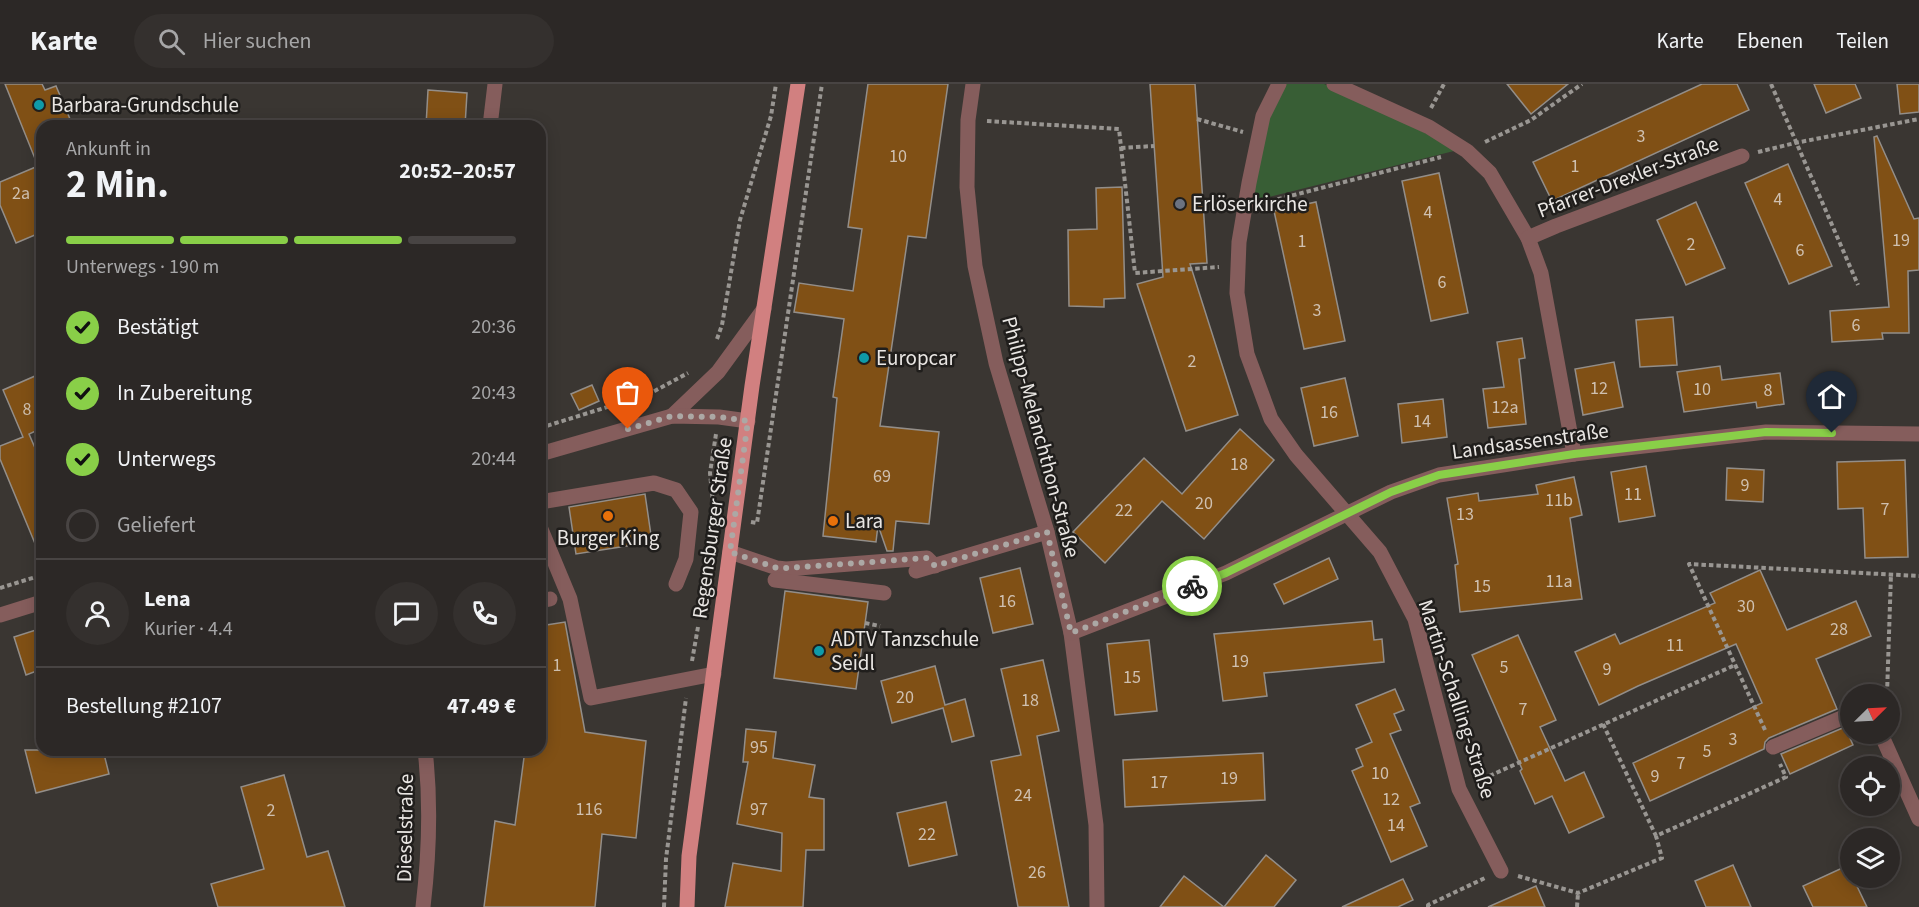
<!DOCTYPE html>
<html lang="de">
<head>
<meta charset="utf-8">
<style>
  :root { --surface:#2c2826; --page:#34302e; --text:#f1f3f6; --muted:#a6a6a7; --line:#484443; --accent:#89cf48 }
  body { margin:0; font-family:"Source Sans 3",sans-serif; background:var(--page); color:var(--text); height:100vh; display:flex; flex-direction:column; font-size:22px; white-space:nowrap }
  * { box-sizing:border-box; margin:0 }
  p { font-size:20px; color:var(--muted) }
  .icon { flex:none; width:33px; height:33px; fill:none; stroke:currentColor; stroke-width:2; stroke-linecap:round; stroke-linejoin:round }
  .map { position:relative; flex:1; overflow:hidden }
  .sheet { position:absolute; left:36px; top:36px; width:510px; height:636px; display:flex; flex-direction:column; background:var(--surface); border-radius:18px; box-shadow:0 3px 15px #0003,0 0 0 2px var(--line) }
  .sheet>* { flex:none }
  .needle { width:39px; rotate:66deg }
  .controls { position:absolute; left:1840px; top:600px; display:grid; gap:12px }
  .controls a { display:grid; place-items:center; width:60px; height:60px; border-radius:50%; background:var(--surface); box-shadow:0 3px 15px #0003,0 0 0 2px var(--line); font-size:30px }
  .pin { position:absolute; display:grid; place-items:center; width:51px; height:51px; color:#fff; margin:-62px -26px; border-radius:50% 50% 50% 0; rotate:-45deg; box-shadow:0 0 6px #0007 }
  .pin .icon { rotate:45deg }
  .courier { position:absolute; display:grid; place-items:center; width:60px; height:60px; margin:-30px; border:4px solid #89cf48; border-radius:50%; background:#fff; color:#222; box-shadow:0 2px 8px #0007 }
  .headline em { font-style:normal; font-weight:700 }
  .headline div { display:flex; flex-direction:column-reverse }
  .headline { display:flex; align-items:center; justify-content:space-between; height:102px; padding:0 30px }
  h1 { font-size:39px; font-weight:700; line-height:45px }
  .bar { display:grid; grid-template-columns:repeat(4,1fr); gap:9px 6px; align-content:center; height:72px; padding:0 30px }
  .bar i { height:8px; border-radius:4px; background:var(--line) }
  .bar .selected { background:var(--accent) }
  .bar p { grid-column:span 4 }
  .line { display:flex; align-items:center; gap:15px; padding:0 30px; border-top:2px solid var(--line) }
  .line div { flex:1 }
  .round { display:grid; place-items:center; flex:none; width:63px; height:63px; border-radius:32px; background:var(--page) }
  ol { padding:0 30px; list-style:none }
  li { display:flex; align-items:center; gap:18px; height:66px }
  li p { margin-inline-start:auto }
  li .icon { padding:6px; border-radius:50%; background:var(--accent); color:#111; stroke-width:4 }
  li:last-child { color:var(--muted) }
  li i { width:33px; height:33px; border:3px solid var(--line); border-radius:50% }
  header { display:flex; align-items:center; gap:36px; box-sizing:border-box; height:84px; padding:0 30px; background:var(--surface); border-bottom:2px solid var(--line) }
  header strong { font-size:28px }
  nav { display:flex; gap:33px; margin-inline-start:auto; font-size:21px }
  .search { width:420px; height:54px; background:var(--page); display:flex; align-items:center; gap:15px; box-sizing:border-box; padding:0 21px; border-radius:33px; color:var(--muted); font-size:22px }
  .map>svg:first-child { display:block }
  .green { fill:#385e35 }
  .building { fill:#805015; stroke:#938e89; stroke-width:1.5 }
  .lines { fill:none; stroke-linecap:round; stroke-linejoin:round }
  .path { stroke:#999692; stroke-width:4; stroke-dasharray:4.5 3; stroke-linecap:butt }
  .minor { stroke:#855d5c; stroke-width:15 }
  .major { stroke:#d18080; stroke-width:15 }
  .done { stroke:#aca8a5; stroke-width:6; stroke-dasharray:0 10.8 }
  .route { stroke:#89cf48; stroke-width:8 }
  .culture-dot { fill:#0f9aa8; stroke:#201e1c; stroke-width:2 }
  .worship-dot { fill:#6b7280; stroke:#201e1c; stroke-width:2 }
  .food-dot { fill:#e8710a; stroke:#201e1c; stroke-width:2 }
  .labels { text-anchor:middle; stroke-width:5; stroke-linejoin:round; paint-order:stroke }
  .number-label { font-size:18px; fill:#cfc0b0 }
  .poi-label { font-size:21px; fill:#e9e6e3; stroke:#201e1c; text-anchor:start }
  .street-label { font-size:21px; fill:#e9e6e3; stroke:#201e1c }
</style>
</head>
<body>
<header>
<strong>Karte</strong>
<div class="search"><svg class="icon" aria-label="search" viewBox="0 0 24 24"><circle cx="10" cy="10" r="6"/><path d="M15 15l6 6"/></svg>Hier suchen</div>
<nav><a>Karte</a><a>Ebenen</a><a>Teilen</a></nav>
</header>
<div class="map">
<svg width="1919" height="823" viewBox="0 0 1919 823">
  <rect width="100%" height="100%" fill="#3a3632"/>
  <!-- green -->
  <path class="green" d="M 1283,0 L 1324,0 L 1355,13 L 1458,66 L 1249,118 L 1267,31 Z"/>
  <!-- building -->
  <g class="building">
    <path d="M 5,0 L 42,0 L 45,6 L 56,2 L 73,42 L 42,42 L 42,148 L 16,159 L 0,121 L 0,98 L 38,82 Z"/>
    <path d="M 868,0 L 948,0 L 926,154 L 908,152 L 880,342 L 939,348 L 929,440 L 896,437 L 893,467 L 887,467 L 878,441 L 876,458 L 823,452 L 837,314 L 833,313 L 844,235 L 794,228 L 799,199 L 853,207 L 862,145 L 848,143 Z"/>
    <path d="M 1150,0 L 1195,0 L 1207,179 L 1190,180 L 1238,331 L 1186,347 L 1137,200 L 1163,193 Z"/>
    <path d="M 1507,0 L 1568,0 L 1531,30 Z"/>
    <path d="M 1702,0 L 1737,0 L 1749,26 L 1552,117 L 1533,78 Z"/>
    <path d="M 1814,0 L 1855,0 L 1861,14 L 1826,29 Z"/>
    <path d="M 1897,0 L 1919,0 L 1919,28 L 1900,30 Z"/>
    <path d="M 428,6 L 467,9 L 465,42 L 426,42 Z"/>
    <path d="M 1877,52 L 1914,135 L 1919,134 L 1919,186 L 1908,187 L 1909,249 L 1882,249 L 1883,255 L 1832,258 L 1830,227 L 1889,223 L 1874,53 Z"/>
    <path d="M 1788,80 L 1832,182 L 1789,200 L 1745,99 Z"/>
    <path d="M 1439,89 L 1468,229 L 1431,237 L 1402,97 Z"/>
    <path d="M 1122,103 L 1125,214 L 1104,215 L 1104,223 L 1069,222 L 1068,146 L 1097,145 L 1096,104 Z"/>
    <path d="M 1316,118 L 1345,257 L 1304,265 L 1274,127 Z"/>
    <path d="M 1696,118 L 1725,184 L 1686,201 L 1657,136 Z"/>
    <path d="M 1673,233 L 1677,281 L 1640,283 L 1636,236 Z"/>
    <path d="M 1522,254 L 1525,274 L 1519,275 L 1526,340 L 1488,344 L 1483,305 L 1504,303 L 1497,258 Z"/>
    <path d="M 1614,278 L 1623,323 L 1583,331 L 1575,285 Z"/>
    <path d="M 1720,282 L 1722,296 L 1780,289 L 1784,320 L 1757,324 L 1756,318 L 1684,328 L 1677,288 Z"/>
    <path d="M 42,289 L 42,344 L 29,350 L 42,380 L 41,474 L 0,375 L 0,362 L 23,353 L 3,306 Z"/>
    <path d="M 1345,294 L 1358,352 L 1314,362 L 1301,304 Z"/>
    <path d="M 592,301 L 599,317 L 579,326 L 571,310 Z"/>
    <path d="M 1443,315 L 1447,353 L 1402,359 L 1398,320 Z"/>
    <path d="M 1240,345 L 1274,376 L 1204,455 L 1162,417 L 1105,479 L 1073,448 L 1144,374 L 1182,410 Z"/>
    <path d="M 1905,376 L 1908,473 L 1865,474 L 1863,424 L 1838,425 L 1837,378 Z"/>
    <path d="M 1646,382 L 1655,432 L 1619,438 L 1611,388 Z"/>
    <path d="M 1727,384 L 1764,386 L 1763,418 L 1726,416 Z"/>
    <path d="M 1574,393 L 1582,431 L 1570,434 L 1582,515 L 1460,528 L 1455,481 L 1458,480 L 1447,414 L 1478,409 L 1479,417 L 1538,410 L 1536,401 Z"/>
    <path d="M 645,410 L 652,458 L 576,470 L 569,423 Z"/>
    <path d="M 1329,474 L 1338,495 L 1284,520 L 1274,500 Z"/>
    <path d="M 1020,484 L 1033,540 L 993,549 L 980,494 Z"/>
    <path d="M 1760,486 L 1787,546 L 1856,517 L 1871,552 L 1816,575 L 1837,625 L 1769,654 L 1765,658 L 1764,665 L 1650,717 L 1633,679 L 1762,619 L 1736,560 L 1638,602 L 1599,621 L 1575,568 L 1615,550 L 1620,560 L 1715,519 L 1710,509 Z"/>
    <path d="M 785,507 L 868,518 L 856,605 L 774,594 Z"/>
    <path d="M 1372,537 L 1374,556 L 1382,555 L 1384,578 L 1264,589 L 1267,612 L 1223,617 L 1214,550 Z"/>
    <path d="M 565,538 L 585,648 L 646,657 L 636,754 L 602,750 L 595,823 L 484,823 L 495,737 L 515,741 L 525,666 L 540,666 L 540,542 Z"/>
    <path d="M 42,544 L 42,585 L 26,591 L 14,553 Z"/>
    <path d="M 1518,551 L 1556,636 L 1540,643 L 1565,697 L 1584,688 L 1604,733 L 1569,749 L 1552,712 L 1535,720 L 1520,687 L 1522,685 L 1472,571 Z"/>
    <path d="M 1149,556 L 1157,627 L 1115,631 L 1107,560 Z"/>
    <path d="M 1043,576 L 1059,647 L 1037,652 L 1069,823 L 1018,823 L 991,677 L 1021,671 L 1001,585 Z"/>
    <path d="M 935,582 L 945,621 L 965,615 L 974,652 L 952,658 L 943,624 L 892,639 L 881,597 Z"/>
    <path d="M 1395,605 L 1404,626 L 1394,630 L 1401,646 L 1390,650 L 1420,719 L 1410,723 L 1427,762 L 1391,778 L 1352,687 L 1363,682 L 1356,665 L 1372,658 L 1356,621 Z"/>
    <path d="M 1845,643 L 1853,661 L 1790,690 L 1781,670 Z"/>
    <path d="M 746,645 L 776,648 L 773,674 L 815,681 L 809,713 L 824,715 L 824,766 L 806,766 L 803,823 L 725,823 L 733,779 L 781,787 L 782,749 L 737,740 L 748,678 L 743,678 Z"/>
    <path d="M 25,666 L 103,666 L 109,690 L 36,709 Z"/>
    <path d="M 1263,669 L 1265,716 L 1125,723 L 1123,676 Z"/>
    <path d="M 284,691 L 307,773 L 328,767 L 345,823 L 218,823 L 211,800 L 264,785 L 241,703 Z"/>
    <path d="M 946,718 L 957,771 L 909,782 L 897,729 Z"/>
    <path d="M 1266,771 L 1296,796 L 1274,823 L 1160,823 L 1184,792 L 1224,823 Z"/>
    <path d="M 1851,780 L 1851,794 L 1853,794 L 1867,823 L 1813,823 L 1803,802 Z"/>
    <path d="M 1733,781 L 1751,823 L 1706,823 L 1695,797 Z"/>
    <path d="M 1403,795 L 1413,816 L 1398,823 L 1342,823 Z"/>
    <path d="M 1536,802 L 1545,823 L 1488,823 Z"/>
  </g>
  <g class="lines">
    <!-- path -->
    <g class="path">
      <path d="M 1771,0 L 1858,201"/>
      <path d="M 1431,24 L 1444,0"/>
      <path d="M 1197,35 L 1243,48"/>
      <path d="M 987,37 L 1119,45 L 1135,189 L 1219,183"/>
      <path d="M 1485,58 L 1531,36 L 1582,0"/>
      <path d="M 1121,64 L 1154,62"/>
      <path d="M 1758,68 L 1795,59 L 1919,35"/>
      <path d="M 1263,119 L 1441,73"/>
      <path d="M 717,255 L 722,241 L 740,136 L 771,32 L 776,0"/>
      <path d="M 540,344 L 649,310 L 688,289"/>
      <path d="M 714,429 L 710,389 L 716,350"/>
      <path d="M 751,438 L 757,439 L 822,0"/>
      <path d="M 0,504 L 42,491"/>
      <path d="M 865,539 L 880,542"/>
      <path d="M 692,577 L 698,543"/>
      <path d="M 1887,610 L 1891,490"/>
      <path d="M 1603,640 L 1656,752 L 1786,693 L 1780,680"/>
      <path d="M 1765,646 L 1689,480 L 1919,492"/>
      <path d="M 1476,698 L 1735,581"/>
      <path d="M 1518,792 L 1578,809 L 1662,774 L 1656,752"/>
      <path d="M 664,823 L 666,775 L 686,614"/>
      <path d="M 1428,823 L 1428,821 L 1485,794"/>
      <path d="M 1577,823 L 1578,809"/>
    </g>
    <!-- minor -->
    <g class="minor">
      <path d="M 973,0 L 968,36 L 967,103 L 975,182 L 996,279 L 1047,448 L 1071,549 L 1096,741 L 1097,823"/>
      <path d="M 1279,0 L 1263,32 L 1249,99 L 1239,158 L 1237,209 L 1247,270 L 1271,335 L 1296,371 L 1380,468 L 1415,535 L 1459,705 L 1501,787"/>
      <path d="M 1334,0 L 1429,43 L 1467,67 L 1490,89 L 1528,154 L 1541,189 L 1574,370"/>
      <path d="M 490,42 L 495,0"/>
      <path d="M 1528,154 L 1556,142 L 1742,72"/>
      <path d="M 672,332 L 718,288 L 764,225"/>
      <path d="M 540,370 L 672,332 L 719,333 L 748,337"/>
      <path d="M 540,418 L 654,399 L 676,406 L 691,428 L 686,475 L 676,500"/>
      <path d="M 540,443 L 570,515 L 591,614 L 714,590"/>
      <path d="M 730,468 L 777,484 L 786,485 L 927,474 L 935,482"/>
      <path d="M 916,487 L 1047,448"/>
      <path d="M 775,496 L 884,509"/>
      <path d="M 540,517 L 550,515"/>
      <path d="M 0,531 L 42,518"/>
      <path d="M 1071,549 L 1226,489 L 1391,408 L 1439,391 L 1574,370 L 1766,348 L 1919,350"/>
      <path d="M 1881,650 L 1919,735"/>
      <path d="M 1773,663 L 1851,630"/>
      <path d="M 423,823 C 429,772 431,717 425,666"/>
    </g>
    <!-- major -->
    <path class="major" d="M 687,823 L 689,772 L 752,302 L 798,0"/>
  </g>
  <g class="lines">
    <!-- done -->
    <path class="done" d="M 628,345 L 672,332 L 719,333 L 748,337 L 730,468 L 777,484 L 786,484 L 927,474 L 935,482 L 1047,448 L 1071,549 L 1192,502"/>
    <!-- route -->
    <path class="route" d="M 1192,502 L 1226,489 L 1391,408 L 1439,391 L 1574,370 L 1766,348 L 1832,349"/>
  </g>
  <!-- markers -->
  <g class="culture-dot">
    <circle cx="39" cy="21" r="6"/>
    <circle cx="864" cy="274" r="6"/>
    <circle cx="819" cy="567" r="6"/>
  </g>
  <circle class="worship-dot" cx="1180" cy="120" r="6"/>
  <g class="food-dot">
    <circle cx="608" cy="432" r="6"/>
    <circle cx="833" cy="437" r="6"/>
  </g>
  <g class="labels">
    <!-- number labels -->
    <g class="number-label">
      <text x="1641" y="58">3</text>
      <text x="898" y="78">10</text>
      <text x="1575" y="88">1</text>
      <text x="21" y="115">2a</text>
      <text x="1778" y="121">4</text>
      <text x="1428" y="134">4</text>
      <text x="1901" y="162">19</text>
      <text x="1302" y="163">1</text>
      <text x="1691" y="166">2</text>
      <text x="1800" y="172">6</text>
      <text x="1442" y="204">6</text>
      <text x="1317" y="232">3</text>
      <text x="1856" y="247">6</text>
      <text x="1192" y="283">2</text>
      <text x="1599" y="310">12</text>
      <text x="1702" y="311">10</text>
      <text x="1768" y="312">8</text>
      <text x="1505" y="329">12a</text>
      <text x="27" y="331">8</text>
      <text x="1329" y="334">16</text>
      <text x="1422" y="343">14</text>
      <text x="1239" y="386">18</text>
      <text x="882" y="398">69</text>
      <text x="1745" y="407">9</text>
      <text x="1633" y="416">11</text>
      <text x="1559" y="422">11b</text>
      <text x="1204" y="425">20</text>
      <text x="1885" y="431">7</text>
      <text x="1124" y="432">22</text>
      <text x="1465" y="436">13</text>
      <text x="1559" y="503">11a</text>
      <text x="1482" y="508">15</text>
      <text x="1007" y="523">16</text>
      <text x="1746" y="528">30</text>
      <text x="1839" y="551">28</text>
      <text x="1675" y="567">11</text>
      <text x="1240" y="583">19</text>
      <text x="557" y="587">1</text>
      <text x="1504" y="589">5</text>
      <text x="1607" y="591">9</text>
      <text x="1132" y="599">15</text>
      <text x="905" y="619">20</text>
      <text x="1030" y="622">18</text>
      <text x="1523" y="631">7</text>
      <text x="1733" y="661">3</text>
      <text x="759" y="669">95</text>
      <text x="1707" y="673">5</text>
      <text x="1681" y="685">7</text>
      <text x="1380" y="695">10</text>
      <text x="1655" y="698">9</text>
      <text x="1229" y="700">19</text>
      <text x="1159" y="704">17</text>
      <text x="1023" y="717">24</text>
      <text x="1391" y="721">12</text>
      <text x="589" y="731">116</text>
      <text x="759" y="731">97</text>
      <text x="271" y="732">2</text>
      <text x="1396" y="747">14</text>
      <text x="927" y="756">22</text>
      <text x="1037" y="794">26</text>
    </g>
    <!-- poi labels -->
    <g class="poi-label">
      <text x="51" y="28">Barbara-Grundschule</text>
      <text x="1192" y="127">Erlöserkirche</text>
      <text x="876" y="281">Europcar</text>
      <text x="845" y="444">Lara</text>
      <text x="608" y="461" text-anchor="middle">Burger King</text>
      <text x="831" y="562">ADTV Tanzschule<tspan x="831" dy="24">Seidl</tspan></text>
    </g>
    <!-- street labels -->
    <g class="street-label">
      <text transform="translate(1628 93) rotate(-21)" y="7">Pfarrer-Drexler-Straße</text>
      <text transform="translate(1041 353) rotate(75)" y="7">Philipp-Melanchthon-Straße</text>
      <text transform="translate(1530 357) rotate(-8)" y="7">Landsassenstraße</text>
      <text transform="translate(712 444) rotate(-82)" y="7">Regensburger Straße</text>
      <text transform="translate(1457 615) rotate(72)" y="7">Martin-Schalling-Straße</text>
      <text transform="translate(405 744) rotate(-89)" y="7">Dieselstraße</text>
    </g>
  </g>
</svg>
<div class="controls">
<a><svg class="needle" viewBox="-14 -14 28 28"><path d="M0-13l5 13h-10z" fill="#e53935"/><path d="M0 13l5-13h-10z" fill="#a6a6a7"/></svg></a>
<a><svg class="icon" aria-label="locate" viewBox="0 0 24 24"><circle cx="12" cy="12" r="6"/><path d="M12 2v4M12 18v4M2 12h4M18 12h4"/></svg></a>
<a><svg class="icon" aria-label="layers" viewBox="0 0 24 24"><path d="M12 4l9 5-9 5-9-5zM3 14l9 5 9-5"/></svg></a>
</div>
<div class="pin" style="left:628px;top:345px;background:#ea580c"><svg class="icon" aria-label="bag" viewBox="0 0 24 24"><path d="M5 8h14l-1 12H6zM9 8a3 3 0 0 1 6 0"/></svg></div>
<div class="pin" style="left:1832px;top:349px;background:#1f2937"><svg class="icon" aria-label="home" viewBox="0 0 24 24"><path d="M3 11l9-7 9 7M6 9v11h12V9"/></svg></div>
<div class="courier" style="left:1192px;top:502px"><svg class="icon" aria-label="bike" viewBox="0 0 24 24"><circle cx="6" cy="16" r="4"/><circle cx="18" cy="16" r="4"/><path d="M6 16l4-8h5l3 8M10 8l3 8H6M13 5h3"/></svg></div>
<section class="sheet">
<div class="headline"><div><h1>2 Min.</h1><p>Ankunft in</p></div><em>20:52–20:57</em></div>
<div class="bar"><i class="selected"></i><i class="selected"></i><i class="selected"></i><i></i><p>Unterwegs · 190 m</p></div>
<ol>
<li><svg class="icon" aria-label="check" viewBox="0 0 24 24"><path d="M5 12l5 5 9-10"/></svg>Bestätigt<p>20:36</p></li>
<li><svg class="icon" aria-label="check" viewBox="0 0 24 24"><path d="M5 12l5 5 9-10"/></svg>In Zubereitung<p>20:43</p></li>
<li><svg class="icon" aria-label="check" viewBox="0 0 24 24"><path d="M5 12l5 5 9-10"/></svg>Unterwegs<p>20:44</p></li>
<li><i></i>Geliefert</li>
</ol>
<div class="line" style="height:108px"><a class="round"><svg class="icon" aria-label="person" viewBox="0 0 24 24"><circle cx="12" cy="8" r="4"/><path d="M4 21q1-7 8-7t8 7"/></svg></a><div><b>Lena</b><p>Kurier · 4.4</p></div><a class="round"><svg class="icon" aria-label="chat" viewBox="0 0 24 24"><path d="M4 5h16v11H9l-5 4z"/></svg></a><a class="round"><svg class="icon" aria-label="phone" viewBox="0 0 24 24"><path d="M5 4h4l2 5-3 2q2 4 5 5l2-3 5 2v4C11 20 4 13 5 4z"/></svg></a></div>
<div class="line" style="height:78px"><div>Bestellung #2107</div><b>47.49 €</b></div>
</section>
</div>
</body>
</html>
